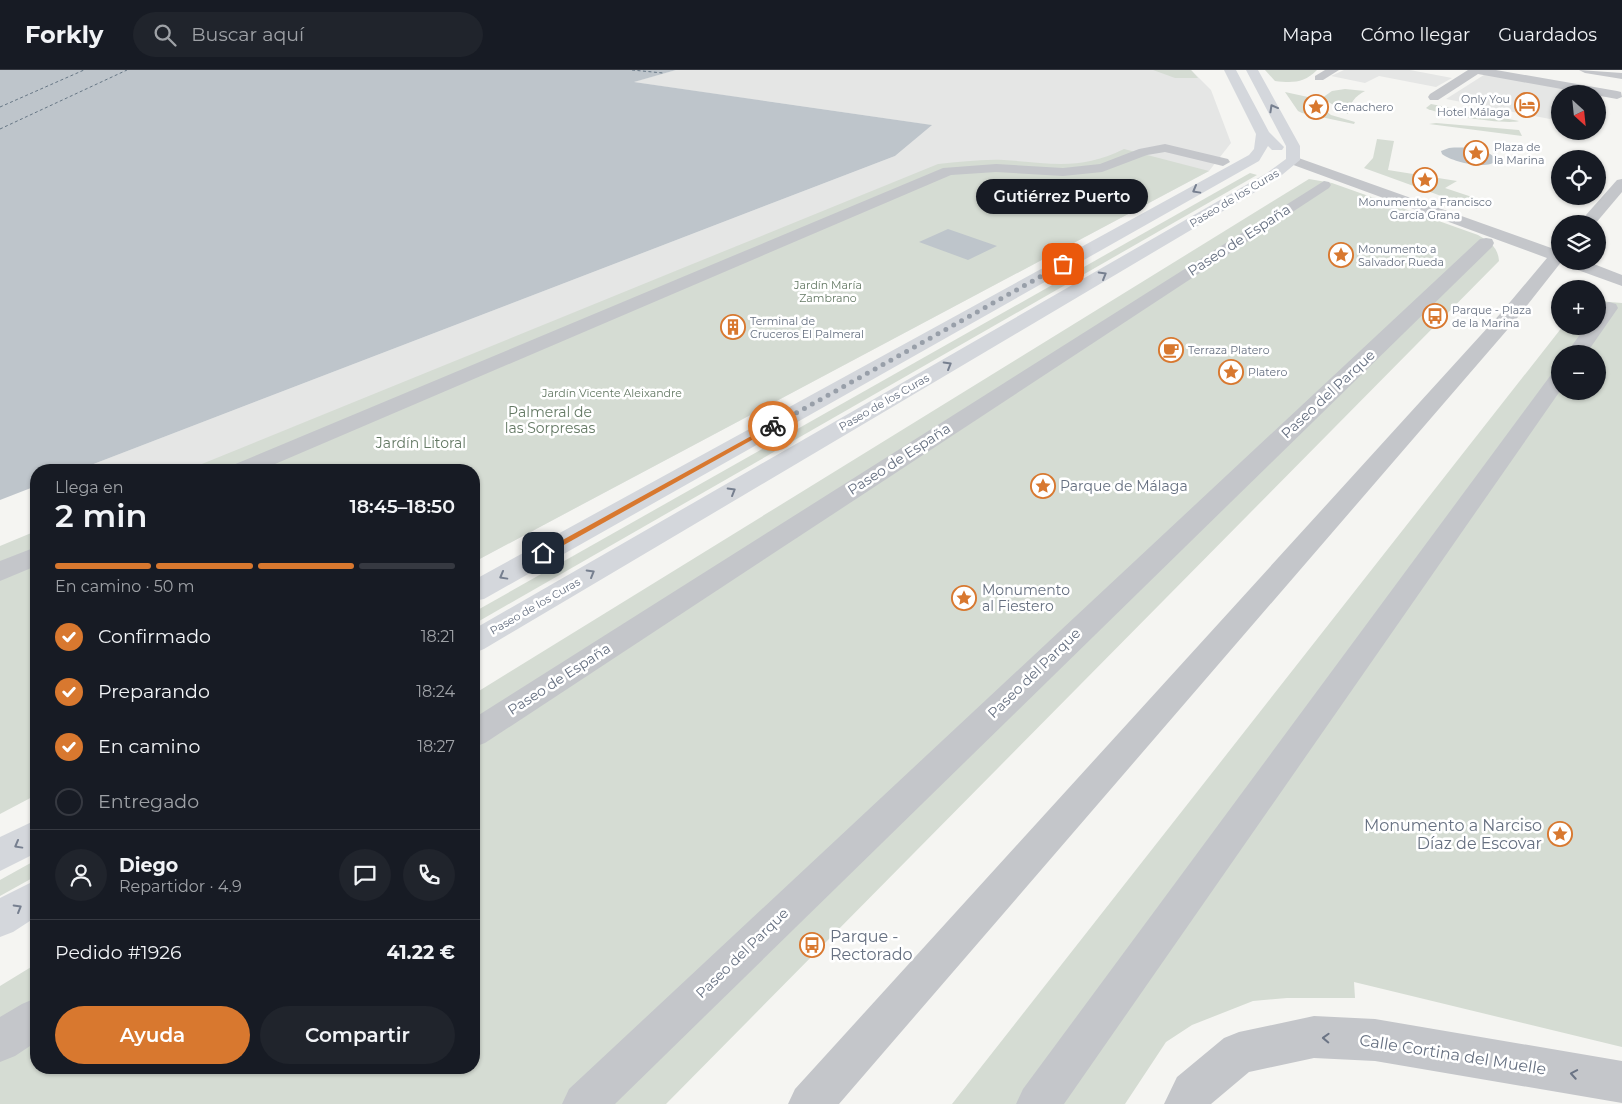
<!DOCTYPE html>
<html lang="es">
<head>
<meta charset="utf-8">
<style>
  :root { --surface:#171b24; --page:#20242c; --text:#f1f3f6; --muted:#9ea1a6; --line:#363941; --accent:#d8782f }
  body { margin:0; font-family:Montserrat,sans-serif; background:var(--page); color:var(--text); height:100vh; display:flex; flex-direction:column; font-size:19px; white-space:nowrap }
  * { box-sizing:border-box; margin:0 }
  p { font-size:16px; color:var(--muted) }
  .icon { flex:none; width:28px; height:28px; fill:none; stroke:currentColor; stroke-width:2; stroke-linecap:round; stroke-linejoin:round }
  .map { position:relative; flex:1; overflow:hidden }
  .panel { position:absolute; left:30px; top:394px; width:450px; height:610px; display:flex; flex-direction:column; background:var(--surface); border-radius:20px; box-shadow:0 1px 4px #0004 }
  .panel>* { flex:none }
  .needle { width:32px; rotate:153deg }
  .fabs { position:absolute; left:1551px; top:15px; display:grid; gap:10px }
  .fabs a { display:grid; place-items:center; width:55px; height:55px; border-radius:50%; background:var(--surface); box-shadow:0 1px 4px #0004; font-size:25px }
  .pin { position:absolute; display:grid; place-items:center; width:42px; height:42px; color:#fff; margin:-21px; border-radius:10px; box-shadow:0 2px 8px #0006 }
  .courier { position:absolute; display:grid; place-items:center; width:50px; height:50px; margin:-25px; border:4px solid #d8782f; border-radius:50%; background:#fff; color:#222; box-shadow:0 1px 6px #0007 }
  .bubble { position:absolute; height:35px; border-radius:18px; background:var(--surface); box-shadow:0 1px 4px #0004; font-size:16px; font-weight:600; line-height:35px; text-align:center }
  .overview em { font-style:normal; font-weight:600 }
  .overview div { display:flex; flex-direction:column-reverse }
  .overview { display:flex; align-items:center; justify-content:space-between; height:85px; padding:0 25px }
  h1 { font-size:32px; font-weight:600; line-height:38px }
  .bar { display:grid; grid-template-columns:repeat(4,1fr); gap:8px 5px; align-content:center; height:60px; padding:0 25px }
  .bar i { height:6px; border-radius:4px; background:var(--line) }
  .bar .selected { background:var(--accent) }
  .bar p { grid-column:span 4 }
  .line { display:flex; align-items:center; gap:12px; padding:0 25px; border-top:1px solid var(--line) }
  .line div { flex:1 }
  .round { display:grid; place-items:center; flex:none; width:52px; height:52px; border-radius:26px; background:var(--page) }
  ol { padding:0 25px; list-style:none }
  li { display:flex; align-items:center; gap:15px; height:55px }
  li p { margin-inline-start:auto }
  li .icon { padding:5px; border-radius:50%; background:var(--accent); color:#fff; stroke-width:4 }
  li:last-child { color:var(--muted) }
  li i { width:28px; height:28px; border:2px solid var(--line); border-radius:50% }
  .cta { display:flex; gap:10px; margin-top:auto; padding:10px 25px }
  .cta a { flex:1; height:58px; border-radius:30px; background:var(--accent); color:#fff; font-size:20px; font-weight:600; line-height:58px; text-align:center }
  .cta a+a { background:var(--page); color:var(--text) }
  header { display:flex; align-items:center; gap:30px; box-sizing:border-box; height:70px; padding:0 25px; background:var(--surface); border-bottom:1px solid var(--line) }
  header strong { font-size:24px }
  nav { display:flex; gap:28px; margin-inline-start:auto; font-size:18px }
  .search { width:350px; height:45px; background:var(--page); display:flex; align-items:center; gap:12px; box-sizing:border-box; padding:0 18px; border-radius:28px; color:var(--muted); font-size:19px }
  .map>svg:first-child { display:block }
  .built { fill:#e5e6e5 }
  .green { fill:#d5dcd3; fill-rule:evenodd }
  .water { fill:#bec5cb }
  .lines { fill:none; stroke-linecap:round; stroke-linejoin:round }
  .ferry { stroke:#677785; stroke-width:1; stroke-dasharray:3 2.5; stroke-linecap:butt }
  .pedestrian { fill:#c4c6ca; fill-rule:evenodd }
  .minor { fill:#c4c6ca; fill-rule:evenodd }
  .tertiary { fill:#c4c6ca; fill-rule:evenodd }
  .primary { fill:#d4d7dc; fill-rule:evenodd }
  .oneway { stroke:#767f8f }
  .oneway2 { stroke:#6b7485 }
  .route { fill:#d8782f }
  .done { stroke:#989fa9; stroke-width:5; stroke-dasharray:0 9 }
  .labels { text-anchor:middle; stroke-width:5; stroke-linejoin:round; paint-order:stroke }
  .far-poi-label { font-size:11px; fill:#667081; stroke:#fff; text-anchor:start }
  .far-street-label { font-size:11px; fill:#667081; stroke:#fff }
  .far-park-label { font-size:11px; fill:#647964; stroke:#fff }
  .street-label { font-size:14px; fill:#667081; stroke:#fff }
  .park-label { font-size:14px; fill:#647964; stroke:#fff }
  .poi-label { font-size:14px; fill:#667081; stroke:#fff; text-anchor:start }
  .near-poi-label { font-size:16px; fill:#667081; stroke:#fff; text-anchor:end }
  .near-street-label { font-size:16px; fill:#667081; stroke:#fff }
</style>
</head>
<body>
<header>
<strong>Forkly</strong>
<div class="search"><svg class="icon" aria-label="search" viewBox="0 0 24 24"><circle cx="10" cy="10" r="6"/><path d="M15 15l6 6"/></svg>Buscar aquí</div>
<nav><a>Mapa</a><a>Cómo llegar</a><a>Guardados</a></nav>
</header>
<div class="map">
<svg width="1622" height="1034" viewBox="0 0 1622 1034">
  <rect width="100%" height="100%" fill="#f5f5f2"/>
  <!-- built -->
  <g class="built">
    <path d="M 676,0 L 1191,0 L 1211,20 L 1231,73 L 1209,101 L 474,492 L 474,400 L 78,400 L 895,86 L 931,55 L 633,12 Z"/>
    <path d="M 1344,0 L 1410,0 L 1452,8 L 1436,17 L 1379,6 L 1365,13 L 1331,6 Z"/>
    <path d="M 1487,3 L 1585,20 L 1582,23 L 1560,24 L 1560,41 L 1550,49 L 1446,29 Z"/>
  </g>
  <!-- green -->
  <g class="green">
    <path d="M 1153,0 L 1191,0 L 1198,8 L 1175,8 Z"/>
    <path d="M 1265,0 L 1317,0 C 1304,13 1293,13 1275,11 Z"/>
    <path d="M 1345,19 L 1365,21 C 1355,26 1350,33 1348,44 L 1322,28 L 1332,21 Z"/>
    <path d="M 1285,22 L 1308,27 L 1331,45 L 1355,52 L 1354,54 L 1302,43 L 1298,41 Z"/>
    <path d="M 1431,34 L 1519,51 C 1507,55 1438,45 1426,38 Z"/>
    <path d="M 1436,53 L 1519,60 L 1522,66 L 1429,54 Z"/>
    <path d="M 1377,69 L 1394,71 L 1388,100 L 1457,111 L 1445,118 L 1484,131 L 1477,139 L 1364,98 L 1373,88 Z"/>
    <path d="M 1124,79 L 1209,101 L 474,492 L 474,400 L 187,400 L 938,94 C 960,92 982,89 1004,90 C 1051,93 1080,101 1124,79 Z"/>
    <path d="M 1250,103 L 1257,105 L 474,554 L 474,542 Z"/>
    <path d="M 1309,109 L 1332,113 L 1478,165 C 1490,172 1498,177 1499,191 L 666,1034 L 0,1034 L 0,916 L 36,894 L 36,998 L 474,998 L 474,624 Z"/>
    <path d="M 1598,231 L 1622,233 L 1622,977 L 1354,912 L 1355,928 L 1287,928 L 1253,931 L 1192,955 L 1166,972 L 1125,1034 L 952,1034 L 1563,256 L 1598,256 ZM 1560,284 L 1598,284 L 1598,321 L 1560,321 Z"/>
    <path d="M 36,461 L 36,725 L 0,744 L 0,476 Z"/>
    <path d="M 36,790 L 36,806 L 0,826 L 0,810 Z"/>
  </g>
  <!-- water -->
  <g class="water">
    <path d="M 0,0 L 676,0 L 634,12 L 932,55 L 895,86 L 78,400 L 36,400 L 36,416 L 0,430 Z"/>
    <path d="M 1449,78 C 1463,77 1487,77 1497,90 C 1488,101 1452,92 1442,84 L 1441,81 Z"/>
    <path d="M 948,159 L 997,176 L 968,190 L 919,172 Z"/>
  </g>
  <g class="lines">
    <!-- ferry -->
    <g class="ferry">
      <path d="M 632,0 L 663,3"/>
      <path d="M 0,37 L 84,0"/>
      <path d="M 0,59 L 127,0"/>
    </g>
    <!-- pedestrian -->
    <g class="pedestrian">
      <path d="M 1325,0 L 1339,0 L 1323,10 L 1315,10 L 1315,6 Z"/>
      <path d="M 1468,0 L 1496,0 L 1617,21 L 1621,22 L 1622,27 L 1617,29 L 1478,4 L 1438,30 L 1430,30 L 1428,27 L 1430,24 Z"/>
      <path d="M 1579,0 L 1622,3 L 1622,9 L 1585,3 Z"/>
      <path d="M 1574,61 L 1587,61 L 1583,68 L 1578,69 L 1571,65 Z"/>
      <path d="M 1165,74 L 1228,89 L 1230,92 L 1223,96 L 1165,82 L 1147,85 L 1102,102 L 1063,106 L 996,102 L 951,105 L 261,400 L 229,400 L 233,395 L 943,98 L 996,94 L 1063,98 L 1100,94 L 1139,79 Z"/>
      <path d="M 1324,111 L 1329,112 L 1331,115 L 1329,118 L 485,673 L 474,677 L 474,648 Z"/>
      <path d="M 1486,168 L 1492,169 L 1494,173 L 1492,177 L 615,1034 L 562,1034 L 569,1019 L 1480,169 Z"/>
      <path d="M 1609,232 L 1616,234 L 1618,238 L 1586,284 L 1566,284 L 1586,256 L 1598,256 L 1598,241 L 1602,234 Z"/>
      <path d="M 1560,300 L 1560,321 L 1064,1034 L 1016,1034 L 1023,1019 L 1553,302 Z"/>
      <path d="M 36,477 L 36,496 L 0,511 L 0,491 Z"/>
      <path d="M 36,928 L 36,972 L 15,986 L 0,992 L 0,947 L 22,934 Z"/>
    </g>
    <!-- minor -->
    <g class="minor">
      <path d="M 1562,191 L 1586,191 L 1622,205 L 1622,216 L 1564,195 Z"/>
      <path d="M 1314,946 L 1375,949 L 1622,991 L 1622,1033 L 1375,991 L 1314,988 L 1249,1002 L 1211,1034 L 1164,1034 L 1177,1007 L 1224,968 L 1239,962 Z"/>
    </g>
    <!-- tertiary -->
    <g class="tertiary">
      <path d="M 1293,86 L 1554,179 L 1560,178 L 1560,191 L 1562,191 L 1514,252 L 839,1034 L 788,1034 L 795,1019 L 1500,244 L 1547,188 L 1288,93 L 1286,90 Z"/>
      <path d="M 1622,109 L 1622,122 L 1595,154 L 1578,154 L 1617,110 Z"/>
    </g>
    <!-- primary -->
    <g class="primary">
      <path d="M 1224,0 L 1236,0 L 1269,62 L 1284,77 L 1282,80 L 1272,80 L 1268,76 L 1259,91 L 484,529 L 474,531 L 474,510 L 1249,85 L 1254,79 L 1256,64 Z"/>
      <path d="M 1246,0 L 1258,0 L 1300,76 L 1300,90 L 1277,109 L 484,579 L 474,583 L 474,559 L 1267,103 L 1286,89 L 1286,76 Z"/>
      <path d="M 36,750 L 36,783 L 0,801 L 0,767 Z"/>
      <path d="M 36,810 L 36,847 L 13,862 L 0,867 L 0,828 Z"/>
    </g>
  </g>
  <!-- one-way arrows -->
  <defs><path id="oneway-chevron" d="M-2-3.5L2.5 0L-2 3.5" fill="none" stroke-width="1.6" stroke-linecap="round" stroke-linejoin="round" transform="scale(1.25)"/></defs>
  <g class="oneway">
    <use href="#oneway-chevron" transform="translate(1273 38) rotate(-119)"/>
    <use href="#oneway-chevron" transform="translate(1196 120) rotate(151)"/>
    <use href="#oneway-chevron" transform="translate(1103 205) rotate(-30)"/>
    <use href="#oneway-chevron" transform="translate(948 295) rotate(-30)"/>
    <use href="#oneway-chevron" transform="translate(732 421) rotate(-30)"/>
    <use href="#oneway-chevron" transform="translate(591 503) rotate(-30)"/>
    <use href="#oneway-chevron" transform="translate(503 506) rotate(151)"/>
    <use href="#oneway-chevron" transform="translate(18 775) rotate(151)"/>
    <use href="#oneway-chevron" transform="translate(18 838) rotate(-30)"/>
  </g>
  <g class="oneway2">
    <use href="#oneway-chevron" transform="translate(1326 968) rotate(-178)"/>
    <use href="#oneway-chevron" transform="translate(1574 1004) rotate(-170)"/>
  </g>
  <!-- route -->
  <path class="route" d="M 773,354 L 775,357 L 546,485 L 539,483 Z"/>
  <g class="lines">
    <!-- done -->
    <path class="done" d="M 773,356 L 1063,194"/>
  </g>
  <!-- icons -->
  <defs>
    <symbol id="hotel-ring" viewBox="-11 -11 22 22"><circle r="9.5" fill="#fff" stroke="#d8782f" stroke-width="1.5"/><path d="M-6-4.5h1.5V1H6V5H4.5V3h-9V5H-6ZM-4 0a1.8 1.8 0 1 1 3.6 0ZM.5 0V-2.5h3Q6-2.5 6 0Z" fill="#d8782f"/></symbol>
    <symbol id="sight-ring" viewBox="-11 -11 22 22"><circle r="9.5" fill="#fff" stroke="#d8782f" stroke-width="1.5"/><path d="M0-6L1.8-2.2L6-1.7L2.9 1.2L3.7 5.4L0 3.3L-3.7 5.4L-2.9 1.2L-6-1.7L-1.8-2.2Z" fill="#d8782f"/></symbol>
    <symbol id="bus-ring" viewBox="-11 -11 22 22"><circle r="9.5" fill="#fff" stroke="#d8782f" stroke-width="1.5"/><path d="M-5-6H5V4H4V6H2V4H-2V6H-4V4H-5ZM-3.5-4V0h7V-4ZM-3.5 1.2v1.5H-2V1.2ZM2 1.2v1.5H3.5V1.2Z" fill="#d8782f"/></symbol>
    <symbol id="building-ring" viewBox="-11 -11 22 22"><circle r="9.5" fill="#fff" stroke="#d8782f" stroke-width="1.5"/><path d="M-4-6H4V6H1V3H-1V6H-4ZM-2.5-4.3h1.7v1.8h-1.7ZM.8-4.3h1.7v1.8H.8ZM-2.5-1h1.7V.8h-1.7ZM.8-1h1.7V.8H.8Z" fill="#d8782f"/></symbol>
    <symbol id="cafe-ring" viewBox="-11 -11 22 22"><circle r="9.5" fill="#fff" stroke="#d8782f" stroke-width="1.5"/><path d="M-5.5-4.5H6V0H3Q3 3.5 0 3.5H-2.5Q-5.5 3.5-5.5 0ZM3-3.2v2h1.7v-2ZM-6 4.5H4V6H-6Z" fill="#d8782f"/></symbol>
  </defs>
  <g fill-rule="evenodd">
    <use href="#hotel-ring" x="1513" y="21" width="28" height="28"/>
    <use href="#sight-ring" x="1302" y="23" width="28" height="28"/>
    <use href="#sight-ring" x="1462" y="69" width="28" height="28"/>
    <use href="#sight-ring" x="1411" y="96" width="28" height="28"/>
    <use href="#sight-ring" x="1327" y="171" width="28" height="28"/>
    <use href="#bus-ring" x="1421" y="232" width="28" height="28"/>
    <use href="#building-ring" x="719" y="243" width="28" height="28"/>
    <use href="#cafe-ring" x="1157" y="266" width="28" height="28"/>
    <use href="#sight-ring" x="1217" y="288" width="28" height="28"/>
    <use href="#sight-ring" x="1029" y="402" width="28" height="28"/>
    <use href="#sight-ring" x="950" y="514" width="28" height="28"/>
    <use href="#sight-ring" x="1546" y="750" width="28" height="28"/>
    <use href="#bus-ring" x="798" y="861" width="28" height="28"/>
  </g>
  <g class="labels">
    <!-- far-poi labels -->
    <g class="far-poi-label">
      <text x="1510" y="33" text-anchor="end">Only You<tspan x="1510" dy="13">Hotel Málaga</tspan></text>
      <text x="1334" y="41">Cenachero</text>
      <text x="1494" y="81">Plaza de<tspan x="1494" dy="13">la Marina</tspan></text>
      <text x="1425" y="136" text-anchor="middle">Monumento a Francisco<tspan x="1425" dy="13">García Grana</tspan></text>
      <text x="1358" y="183">Monumento a<tspan x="1358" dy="13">Salvador Rueda</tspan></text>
      <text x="1452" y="244">Parque - Plaza<tspan x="1452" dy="13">de la Marina</tspan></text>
      <text x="750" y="255">Terminal de<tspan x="750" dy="13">Cruceros El Palmeral</tspan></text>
      <text x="1188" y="284">Terraza Platero</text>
      <text x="1248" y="306">Platero</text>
    </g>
    <!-- far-street labels -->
    <g class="far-street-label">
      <text transform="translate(1234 128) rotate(-31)" y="4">Paseo de los Curas</text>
      <text transform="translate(884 332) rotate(-30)" y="4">Paseo de los Curas</text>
      <text transform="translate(535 536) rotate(-30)" y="4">Paseo de los Curas</text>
    </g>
    <!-- far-park labels -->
    <g class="far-park-label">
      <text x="828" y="219">Jardín María<tspan x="828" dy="13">Zambrano</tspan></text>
      <text x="612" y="327">Jardín Vicente Aleixandre</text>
    </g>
    <!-- street labels -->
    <g class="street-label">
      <text transform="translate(1239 170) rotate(-33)" y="5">Paseo de España</text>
      <text transform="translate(1328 324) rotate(-43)" y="5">Paseo del Parque</text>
      <text transform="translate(899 389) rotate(-33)" y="5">Paseo de España</text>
      <text transform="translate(1034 603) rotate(-44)" y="5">Paseo del Parque</text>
      <text transform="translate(559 609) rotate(-33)" y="5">Paseo de España</text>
      <text transform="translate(742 883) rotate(-44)" y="5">Paseo del Parque</text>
    </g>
    <!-- park labels -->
    <g class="park-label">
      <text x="550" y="347">Palmeral de<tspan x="550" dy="16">las Sorpresas</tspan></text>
      <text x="421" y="378">Jardín Litoral</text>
    </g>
    <!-- poi labels -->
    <g class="poi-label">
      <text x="1060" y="421">Parque de Málaga</text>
      <text x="982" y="525">Monumento<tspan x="982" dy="16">al Fiestero</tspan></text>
    </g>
    <!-- near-poi labels -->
    <g class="near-poi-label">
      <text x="1542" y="761">Monumento a Narciso<tspan x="1542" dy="18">Díaz de Escovar</tspan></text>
      <text x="830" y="872" text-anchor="start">Parque -<tspan x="830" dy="18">Rectorado</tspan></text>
    </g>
    <!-- near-street labels -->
    <g class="near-street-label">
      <text transform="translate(1453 984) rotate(9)" y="6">Calle Cortina del Muelle</text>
    </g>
  </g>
</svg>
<div class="fabs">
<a><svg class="needle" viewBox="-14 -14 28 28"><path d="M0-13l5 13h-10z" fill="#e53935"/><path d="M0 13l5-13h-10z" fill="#9ea1a6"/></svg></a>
<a><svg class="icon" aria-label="locate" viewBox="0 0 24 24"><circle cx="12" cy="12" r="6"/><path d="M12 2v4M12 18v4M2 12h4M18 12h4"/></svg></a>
<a><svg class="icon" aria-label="layers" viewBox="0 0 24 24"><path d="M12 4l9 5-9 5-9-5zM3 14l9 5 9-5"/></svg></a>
<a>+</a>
<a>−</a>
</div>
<div class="pin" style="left:1063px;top:194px;background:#ea580c"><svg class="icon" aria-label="bag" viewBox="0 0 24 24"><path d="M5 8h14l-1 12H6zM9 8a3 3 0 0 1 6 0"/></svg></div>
<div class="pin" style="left:543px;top:483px;background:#1f2937"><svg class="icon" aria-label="home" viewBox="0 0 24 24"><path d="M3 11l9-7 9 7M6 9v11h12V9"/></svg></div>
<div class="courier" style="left:773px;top:356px"><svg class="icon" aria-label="bike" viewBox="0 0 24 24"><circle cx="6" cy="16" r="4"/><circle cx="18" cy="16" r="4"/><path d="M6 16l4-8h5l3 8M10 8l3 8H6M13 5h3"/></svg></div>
<div class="bubble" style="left:976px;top:109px;width:172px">Gutiérrez Puerto</div>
<section class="panel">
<div class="overview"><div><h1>2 min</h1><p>Llega en</p></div><em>18:45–18:50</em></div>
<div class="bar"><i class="selected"></i><i class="selected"></i><i class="selected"></i><i></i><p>En camino · 50 m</p></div>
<ol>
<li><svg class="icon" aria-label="check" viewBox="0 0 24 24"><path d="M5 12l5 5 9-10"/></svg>Confirmado<p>18:21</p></li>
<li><svg class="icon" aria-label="check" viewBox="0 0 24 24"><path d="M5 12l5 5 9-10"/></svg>Preparando<p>18:24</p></li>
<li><svg class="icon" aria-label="check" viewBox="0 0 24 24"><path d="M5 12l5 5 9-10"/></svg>En camino<p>18:27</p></li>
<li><i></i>Entregado</li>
</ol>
<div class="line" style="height:90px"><a class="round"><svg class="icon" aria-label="person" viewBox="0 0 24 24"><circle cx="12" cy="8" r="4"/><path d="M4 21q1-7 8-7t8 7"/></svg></a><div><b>Diego</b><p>Repartidor · 4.9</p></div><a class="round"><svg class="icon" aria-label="chat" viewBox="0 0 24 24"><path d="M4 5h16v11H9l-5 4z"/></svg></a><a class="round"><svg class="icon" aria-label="phone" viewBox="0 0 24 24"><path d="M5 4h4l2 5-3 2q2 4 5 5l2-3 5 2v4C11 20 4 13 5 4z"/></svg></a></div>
<div class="line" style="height:65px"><div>Pedido #1926</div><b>41.22 €</b></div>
<div class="cta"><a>Ayuda</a><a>Compartir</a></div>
</section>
</div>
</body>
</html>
